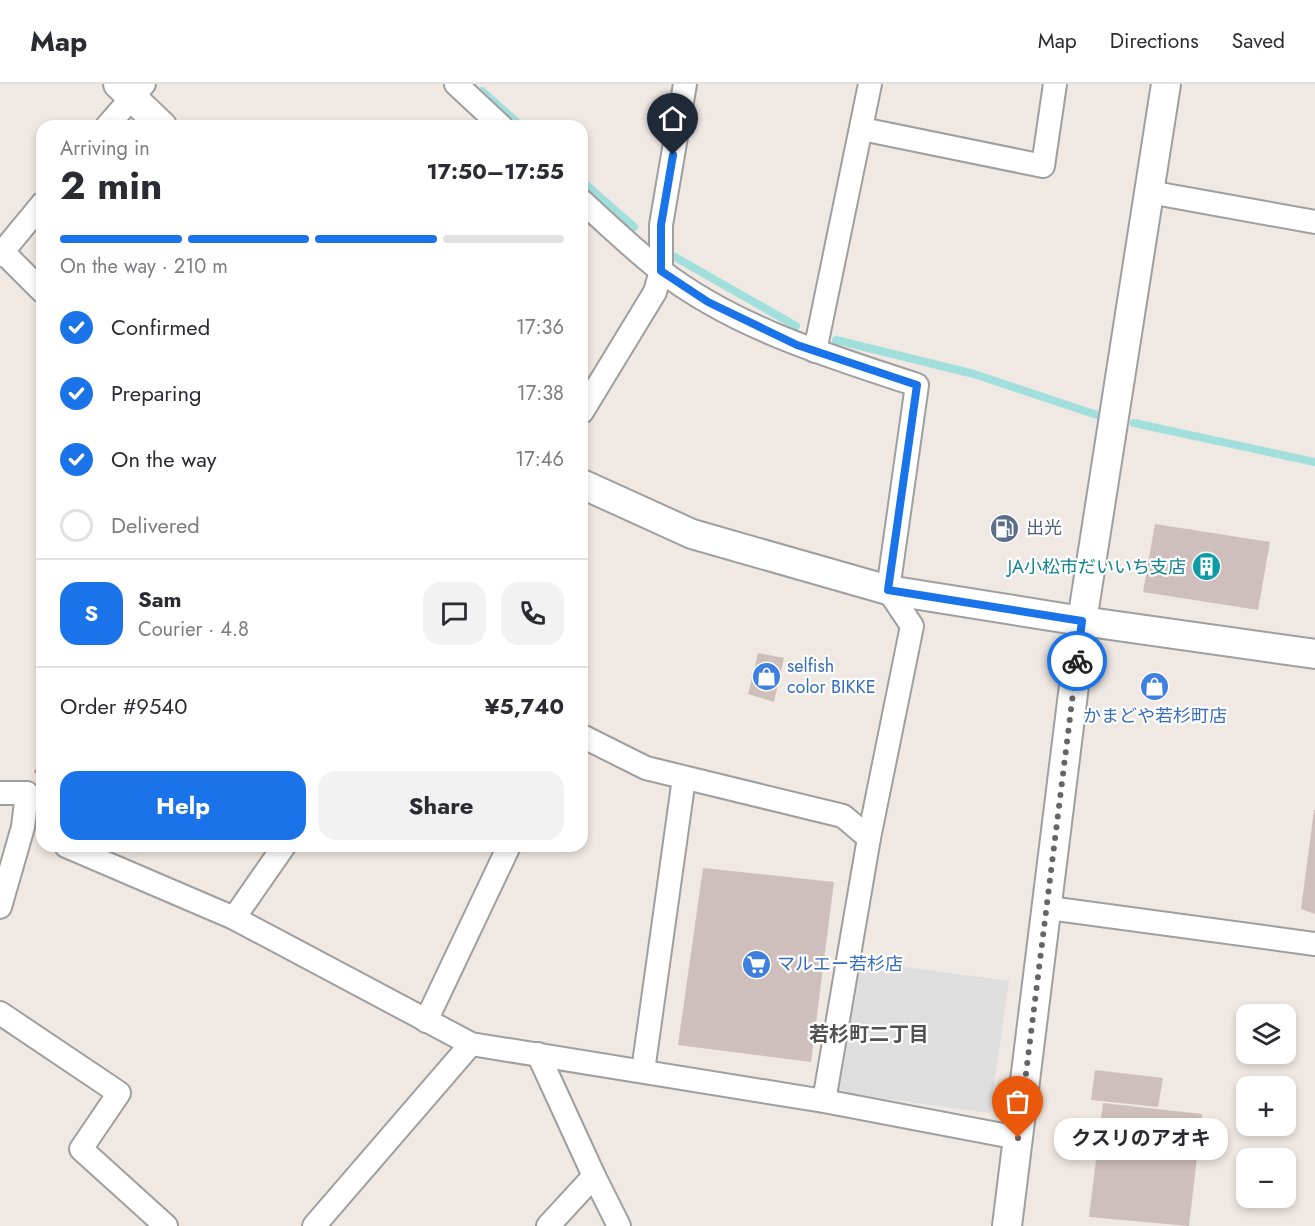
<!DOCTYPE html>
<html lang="en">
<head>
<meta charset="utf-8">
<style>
  :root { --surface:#fff; --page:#f2f2f3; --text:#2b2b33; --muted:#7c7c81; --line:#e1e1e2; --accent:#1a73e8 }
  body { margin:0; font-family:Jost,"Noto Sans JP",sans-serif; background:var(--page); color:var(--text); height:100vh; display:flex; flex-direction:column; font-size:22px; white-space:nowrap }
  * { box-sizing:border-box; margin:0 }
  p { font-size:20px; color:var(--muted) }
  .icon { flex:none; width:33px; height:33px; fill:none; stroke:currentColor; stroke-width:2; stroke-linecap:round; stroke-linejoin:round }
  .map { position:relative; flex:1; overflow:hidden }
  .sheet { position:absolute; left:36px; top:36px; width:552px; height:732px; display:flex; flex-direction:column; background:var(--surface); border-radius:18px; box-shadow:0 3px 9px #0003 }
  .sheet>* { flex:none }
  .tools { position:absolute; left:1236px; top:920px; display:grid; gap:12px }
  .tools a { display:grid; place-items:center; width:60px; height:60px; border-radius:12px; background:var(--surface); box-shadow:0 3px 9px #0003; font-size:30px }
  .pin { position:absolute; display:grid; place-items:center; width:51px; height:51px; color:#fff; margin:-62px -26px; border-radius:50% 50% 50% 0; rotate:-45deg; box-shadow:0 0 6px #0007 }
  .pin .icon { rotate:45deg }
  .courier { position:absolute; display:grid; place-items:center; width:60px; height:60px; margin:-30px; border:4px solid #1a73e8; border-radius:50%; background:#fff; color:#222; box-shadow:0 2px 8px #0007 }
  .bubble { position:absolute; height:42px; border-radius:18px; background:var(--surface); box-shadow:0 3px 9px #0003; font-size:20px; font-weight:700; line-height:42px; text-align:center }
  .head em { font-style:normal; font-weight:700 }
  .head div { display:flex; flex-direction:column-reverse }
  .head { display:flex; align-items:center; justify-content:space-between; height:102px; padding:0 24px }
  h1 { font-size:39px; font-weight:700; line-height:45px }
  .bar { display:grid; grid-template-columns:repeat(4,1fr); gap:9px 6px; align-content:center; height:72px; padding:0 24px }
  .bar i { height:8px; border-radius:4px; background:var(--line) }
  .bar .active { background:var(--accent) }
  .bar p { grid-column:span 4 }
  .line { display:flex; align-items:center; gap:15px; padding:0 24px; border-top:2px solid var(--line) }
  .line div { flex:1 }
  .round { display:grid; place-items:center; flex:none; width:63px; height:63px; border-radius:18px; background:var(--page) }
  ol { padding:0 24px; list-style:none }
  li { display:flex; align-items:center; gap:18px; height:66px }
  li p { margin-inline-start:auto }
  li .icon { padding:6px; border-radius:50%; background:var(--accent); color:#fff; stroke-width:4 }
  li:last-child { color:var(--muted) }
  li i { width:33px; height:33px; border:3px solid var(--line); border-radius:50% }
  .cta { display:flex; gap:12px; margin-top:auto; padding:12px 24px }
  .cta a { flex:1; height:69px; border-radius:18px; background:var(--accent); color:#fff; font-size:24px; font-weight:700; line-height:69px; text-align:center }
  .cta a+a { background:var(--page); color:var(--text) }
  header { display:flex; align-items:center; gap:36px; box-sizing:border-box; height:84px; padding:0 30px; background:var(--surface); border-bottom:2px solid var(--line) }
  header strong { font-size:28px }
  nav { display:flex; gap:33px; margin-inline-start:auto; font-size:21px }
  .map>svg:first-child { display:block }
  .parking { fill:#dedede }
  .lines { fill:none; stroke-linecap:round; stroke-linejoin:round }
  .stream { stroke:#a1dfdc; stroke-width:8 }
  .building { fill:#cfbfbc }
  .minor-casing { stroke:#9f9f9f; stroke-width:26 }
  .tertiary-casing { stroke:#9f9f9f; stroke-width:32 }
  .path { stroke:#ff6480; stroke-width:4; stroke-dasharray:3 3; stroke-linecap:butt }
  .minor { stroke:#fff; stroke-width:22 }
  .tertiary { stroke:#fff; stroke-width:28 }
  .done { stroke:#676563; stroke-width:6; stroke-dasharray:0 10.8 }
  .route { stroke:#1a73e8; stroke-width:8 }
  .labels { text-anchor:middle; stroke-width:4.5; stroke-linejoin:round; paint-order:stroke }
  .service-label { font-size:18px; fill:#4e5e75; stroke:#fff; text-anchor:start }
  .culture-label { font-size:18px; fill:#0d838f; stroke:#fff; text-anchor:end }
  .shop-label { font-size:18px; fill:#366cbe; stroke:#fff; text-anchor:start }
  .neighbourhood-label { font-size:20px; font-weight:bold; fill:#515151; stroke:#fff }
</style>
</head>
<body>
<header>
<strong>Map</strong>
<nav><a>Map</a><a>Directions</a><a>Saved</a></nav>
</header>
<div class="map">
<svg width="1315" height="1142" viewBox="0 0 1315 1142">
  <rect width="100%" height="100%" fill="#efe8e3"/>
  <!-- parking -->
  <path class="parking" d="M 860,877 L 1009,897 L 990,1029 L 835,1008 Z"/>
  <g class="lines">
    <!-- stream -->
    <g class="stream">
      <path d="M 482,7 L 521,42"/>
      <path d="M 582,97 L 634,143"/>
      <path d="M 675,173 L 796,242"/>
      <path d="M 836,256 L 974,290 L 1097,331"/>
      <path d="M 1134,339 L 1315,378"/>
    </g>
  </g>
  <!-- building -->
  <g class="building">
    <path d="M 1155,440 L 1270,458 L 1258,526 L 1143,508 Z"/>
    <path d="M 758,569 L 784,574 L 774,618 L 748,610 Z"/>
    <path d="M 1314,726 L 1315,726 L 1315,830 L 1301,825 Z"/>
    <path d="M 703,784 L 834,798 L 811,978 L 678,961 Z"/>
    <path d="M 1095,986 L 1163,994 L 1158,1023 L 1091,1016 Z"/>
    <path d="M 1103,1019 L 1202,1030 L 1189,1142 L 1089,1133 Z"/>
  </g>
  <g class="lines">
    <defs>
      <g id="minor">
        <path d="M 456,0 L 501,42"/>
        <path d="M 107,42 L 144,0"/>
        <path d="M 862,45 L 1043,82 L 1055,0"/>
        <path d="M 1149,108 L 1315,138"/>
        <path d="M 582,117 C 607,140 633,165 660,186 C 735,244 829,272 917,301 L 888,506 L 912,542 L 869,754 L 843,732 L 646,684 L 582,652"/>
        <path d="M 0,165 L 42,207"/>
        <path d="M 0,171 L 42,120"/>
        <path d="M 815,267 L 870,0"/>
        <path d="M 582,328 L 655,208 L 661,187 L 661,141 L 685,0"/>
        <path d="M 0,709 L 27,709 L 23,743 L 0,823"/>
        <path d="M 66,762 L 234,834 L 471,960 L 824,1017 L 1018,1054"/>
        <path d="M 1049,824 L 1315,860"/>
        <path d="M 234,834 L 284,762"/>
        <path d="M 0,929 L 119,1009 L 81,1065 L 166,1142"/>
        <path d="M 426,937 L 509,762"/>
        <path d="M 538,970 L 594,1092 L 548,1142"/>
        <path d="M 643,987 L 684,694"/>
        <path d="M 824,1017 L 869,754"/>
        <path d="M 594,1092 L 619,1142"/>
        <path d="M 314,1142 L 471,960"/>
      </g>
      <g id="tertiary">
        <path d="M 118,0 L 162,42"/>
        <path d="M 582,400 L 692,450 L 888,506 L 1082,537 L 1315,570"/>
        <path d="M 1007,1142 L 1082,537 L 1166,0"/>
      </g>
    </defs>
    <!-- minor casing -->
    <use href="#minor" class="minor-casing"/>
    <!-- tertiary casing -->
    <use href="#tertiary" class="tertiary-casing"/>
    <!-- path -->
    <path class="path" d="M 36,689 L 42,674"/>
    <!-- minor -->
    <use href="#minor" class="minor"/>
    <!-- tertiary -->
    <use href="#tertiary" class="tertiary"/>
  </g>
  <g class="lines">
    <!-- done -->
    <path class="done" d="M 1018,1054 L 1077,577"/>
    <!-- route -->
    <path class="route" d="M 673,71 L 661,141 L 661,187 L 708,218 L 797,261 L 917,301 L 888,506 L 1082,537 L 1077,577"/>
  </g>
  <!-- icons -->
  <defs>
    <symbol id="fuel-disc" viewBox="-11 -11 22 22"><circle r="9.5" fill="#5c6f8a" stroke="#fff"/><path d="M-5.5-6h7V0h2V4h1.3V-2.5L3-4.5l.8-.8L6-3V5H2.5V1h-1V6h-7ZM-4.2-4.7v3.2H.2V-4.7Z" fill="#fff"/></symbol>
    <symbol id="building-disc" viewBox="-11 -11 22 22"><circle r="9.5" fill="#0f9aa8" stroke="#fff"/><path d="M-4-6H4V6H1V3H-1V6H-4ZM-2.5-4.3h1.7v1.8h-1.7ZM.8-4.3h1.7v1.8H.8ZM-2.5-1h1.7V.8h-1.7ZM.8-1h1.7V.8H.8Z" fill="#fff"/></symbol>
    <symbol id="shop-disc" viewBox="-11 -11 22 22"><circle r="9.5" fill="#3f7fe0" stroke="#fff"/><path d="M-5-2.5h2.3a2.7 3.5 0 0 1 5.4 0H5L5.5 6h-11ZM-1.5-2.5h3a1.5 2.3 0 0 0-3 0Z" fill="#fff"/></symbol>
    <symbol id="supermarket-disc" viewBox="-11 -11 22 22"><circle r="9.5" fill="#3f7fe0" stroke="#fff"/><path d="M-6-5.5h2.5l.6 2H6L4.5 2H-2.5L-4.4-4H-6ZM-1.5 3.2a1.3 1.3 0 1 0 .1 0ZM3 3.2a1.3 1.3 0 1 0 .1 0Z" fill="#fff"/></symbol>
  </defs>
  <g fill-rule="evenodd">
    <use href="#fuel-disc" x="988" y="428" width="33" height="33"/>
    <use href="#building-disc" x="1190" y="466" width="33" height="33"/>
    <use href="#shop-disc" x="750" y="576" width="33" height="33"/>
    <use href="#shop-disc" x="1138" y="586" width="33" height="33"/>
    <use href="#supermarket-disc" x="740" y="864" width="33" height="33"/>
  </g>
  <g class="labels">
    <!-- service labels -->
    <g class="service-label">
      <text x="1026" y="450">出光</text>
    </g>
    <!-- culture labels -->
    <g class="culture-label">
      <text x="1186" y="489">JA小松市だいいち支店</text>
    </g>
    <!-- shop labels -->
    <g class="shop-label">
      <text x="787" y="588">selfish<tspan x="787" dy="21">color BIKKE</tspan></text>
      <text x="1155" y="638" text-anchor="middle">かまどや若杉町店</text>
      <text x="777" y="886">マルエー若杉店</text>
    </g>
    <!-- neighbourhood labels -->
    <g class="neighbourhood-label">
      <text x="869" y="957">若杉町二丁目</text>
    </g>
  </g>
</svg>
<div class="tools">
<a><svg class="icon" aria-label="layers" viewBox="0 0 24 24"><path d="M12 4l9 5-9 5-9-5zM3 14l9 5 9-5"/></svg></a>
<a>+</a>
<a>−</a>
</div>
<div class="pin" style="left:1018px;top:1054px;background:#ea580c"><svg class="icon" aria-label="bag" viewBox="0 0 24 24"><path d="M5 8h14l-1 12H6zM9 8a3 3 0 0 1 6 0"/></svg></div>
<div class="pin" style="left:673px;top:71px;background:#1f2937"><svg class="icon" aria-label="home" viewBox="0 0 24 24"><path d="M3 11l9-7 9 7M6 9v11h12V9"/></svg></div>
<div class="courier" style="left:1077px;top:577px"><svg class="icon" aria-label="bike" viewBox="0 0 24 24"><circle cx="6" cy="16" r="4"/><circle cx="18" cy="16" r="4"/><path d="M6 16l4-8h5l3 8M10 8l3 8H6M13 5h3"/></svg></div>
<div class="bubble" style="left:1054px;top:1034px;width:174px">クスリのアオキ</div>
<section class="sheet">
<div class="head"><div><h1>2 min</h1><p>Arriving in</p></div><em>17:50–17:55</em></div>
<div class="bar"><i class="active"></i><i class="active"></i><i class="active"></i><i></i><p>On the way · 210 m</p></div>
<ol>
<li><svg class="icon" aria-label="check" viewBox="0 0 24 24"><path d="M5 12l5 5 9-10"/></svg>Confirmed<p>17:36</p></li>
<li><svg class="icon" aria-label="check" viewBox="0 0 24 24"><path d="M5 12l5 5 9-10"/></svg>Preparing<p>17:38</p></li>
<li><svg class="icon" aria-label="check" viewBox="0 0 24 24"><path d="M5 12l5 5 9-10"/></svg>On the way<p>17:46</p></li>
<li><i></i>Delivered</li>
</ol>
<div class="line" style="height:108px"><b class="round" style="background:var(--accent);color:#fff">S</b><div><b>Sam</b><p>Courier · 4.8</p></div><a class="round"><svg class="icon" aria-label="chat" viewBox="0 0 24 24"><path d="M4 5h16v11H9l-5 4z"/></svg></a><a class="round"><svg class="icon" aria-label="phone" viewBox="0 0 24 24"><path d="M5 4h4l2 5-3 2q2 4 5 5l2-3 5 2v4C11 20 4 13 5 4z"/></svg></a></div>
<div class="line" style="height:78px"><div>Order #9540</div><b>¥5,740</b></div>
<div class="cta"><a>Help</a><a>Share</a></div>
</section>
</div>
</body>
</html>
